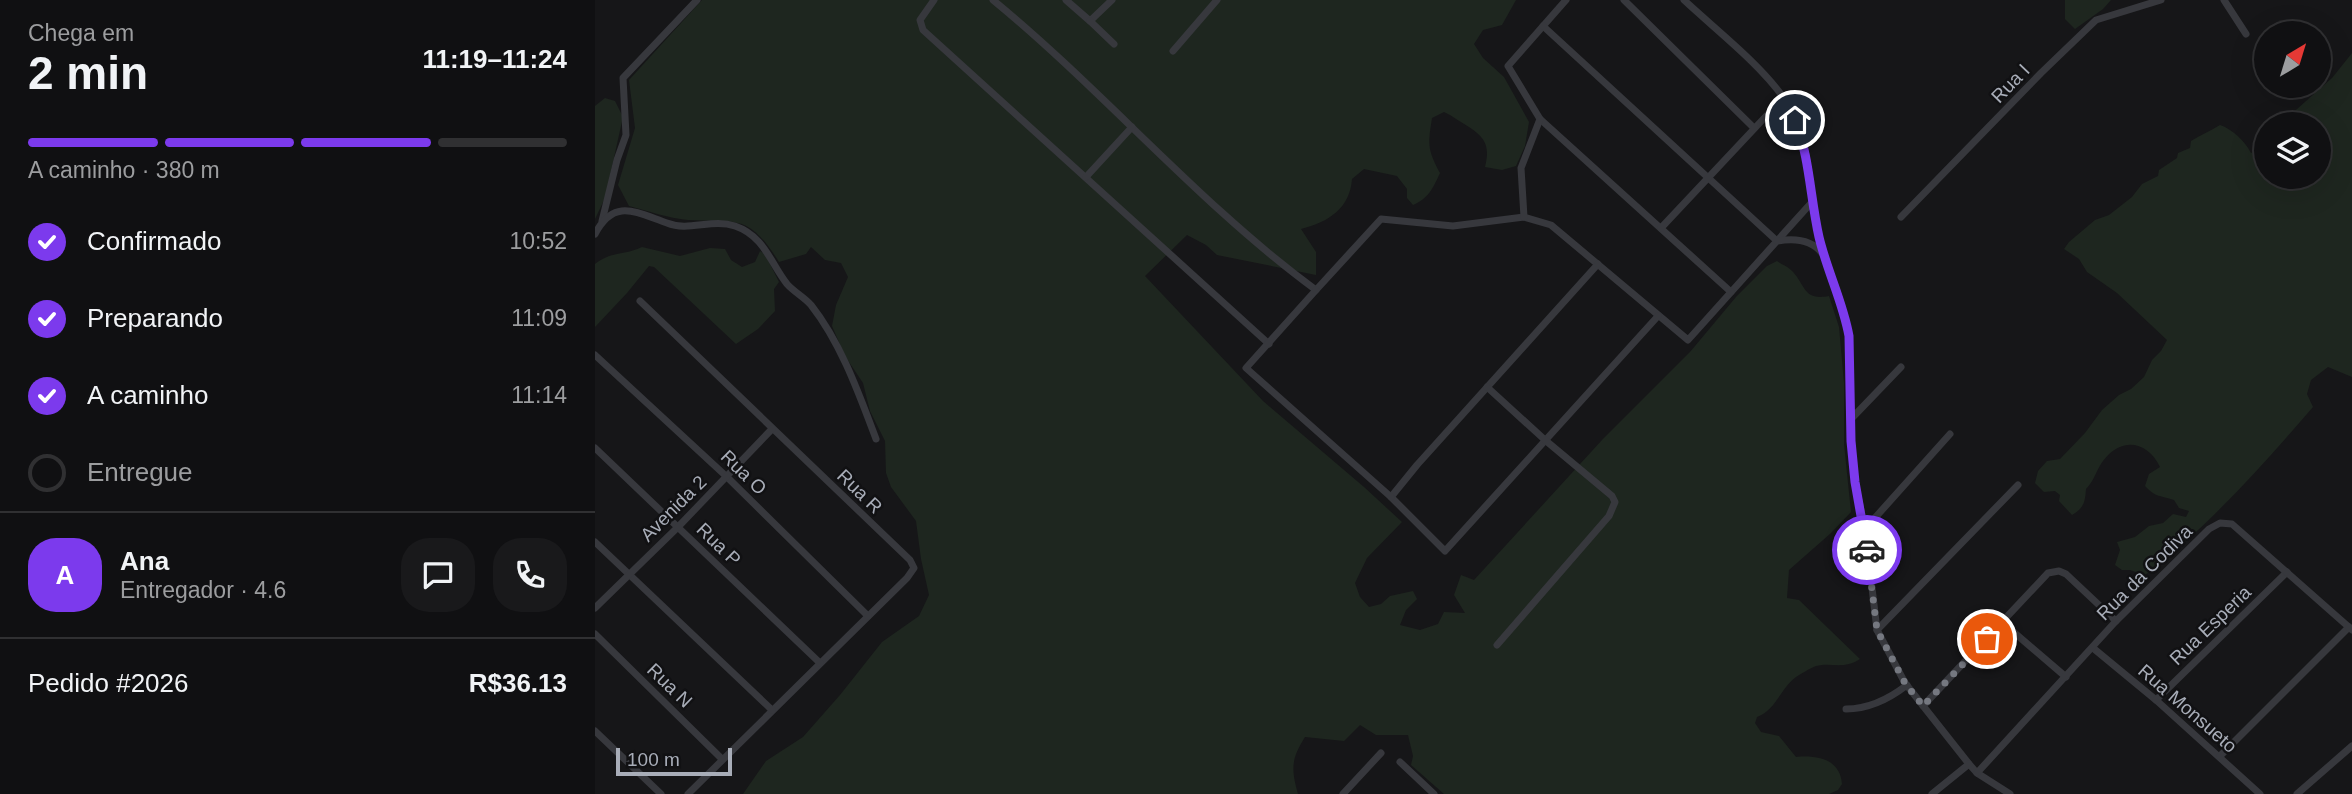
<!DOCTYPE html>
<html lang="pt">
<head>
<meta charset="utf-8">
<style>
  :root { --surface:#101012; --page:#19191b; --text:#f1f3f6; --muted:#9c9d9f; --line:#303032; --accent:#7c3aed }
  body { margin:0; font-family:Arial,sans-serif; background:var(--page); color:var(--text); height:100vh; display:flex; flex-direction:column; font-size:26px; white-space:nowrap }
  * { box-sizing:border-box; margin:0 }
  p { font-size:23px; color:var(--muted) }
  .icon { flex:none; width:38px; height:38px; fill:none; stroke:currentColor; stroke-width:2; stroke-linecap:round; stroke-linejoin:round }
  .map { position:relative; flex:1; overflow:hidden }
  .sheet { display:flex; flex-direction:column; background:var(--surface); width:595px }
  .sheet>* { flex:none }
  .needle { width:46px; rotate:38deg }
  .controls { position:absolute; left:1659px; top:21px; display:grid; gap:14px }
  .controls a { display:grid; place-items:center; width:77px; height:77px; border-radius:50%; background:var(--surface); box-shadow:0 7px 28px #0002,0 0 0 2px var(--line); font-size:35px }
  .scale { position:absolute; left:21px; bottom:18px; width:116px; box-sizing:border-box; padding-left:7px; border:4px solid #a8adb8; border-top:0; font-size:19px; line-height:24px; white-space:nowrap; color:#a8adb8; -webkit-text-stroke:5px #111113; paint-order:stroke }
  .pin { position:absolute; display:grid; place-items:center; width:60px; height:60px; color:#fff; margin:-30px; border:4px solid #fff; border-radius:50%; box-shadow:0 2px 7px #0007 }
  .courier { position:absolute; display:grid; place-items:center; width:70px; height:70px; margin:-35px; border:5px solid #7c3aed; border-radius:50%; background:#fff; color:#222; box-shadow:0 2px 9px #0007 }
  .overview em { font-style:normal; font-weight:800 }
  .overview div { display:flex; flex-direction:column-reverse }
  .overview { display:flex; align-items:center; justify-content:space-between; height:119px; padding:0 28px }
  h1 { font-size:46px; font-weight:800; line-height:52px }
  .bar { display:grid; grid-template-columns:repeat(4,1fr); gap:10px 7px; align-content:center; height:84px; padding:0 28px }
  .bar i { height:9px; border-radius:5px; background:var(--line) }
  .bar .active { background:var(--accent) }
  .bar p { grid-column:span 4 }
  .line { display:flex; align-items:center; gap:18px; padding:0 28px; border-top:2px solid var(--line) }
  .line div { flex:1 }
  .round { display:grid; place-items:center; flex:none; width:74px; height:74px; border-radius:28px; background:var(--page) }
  ol { padding:0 28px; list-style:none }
  li { display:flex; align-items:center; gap:21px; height:77px }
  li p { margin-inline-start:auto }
  li .icon { padding:7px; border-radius:50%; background:var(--accent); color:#fff; stroke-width:4 }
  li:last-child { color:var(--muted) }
  li i { width:38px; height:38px; border:4px solid var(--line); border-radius:50% }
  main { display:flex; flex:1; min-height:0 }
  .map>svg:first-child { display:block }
  .green { fill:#1e261f }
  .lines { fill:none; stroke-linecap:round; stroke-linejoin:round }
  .minor { stroke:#37383d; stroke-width:7 }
  .done { stroke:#757880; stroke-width:7; stroke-dasharray:0 12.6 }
  .route { stroke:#7c3aed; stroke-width:9 }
  .labels { text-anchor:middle; stroke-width:5; stroke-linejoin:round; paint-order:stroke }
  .street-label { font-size:19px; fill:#a8adb8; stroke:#111113 }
</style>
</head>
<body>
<main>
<section class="sheet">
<div class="overview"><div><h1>2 min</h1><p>Chega em</p></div><em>11:19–11:24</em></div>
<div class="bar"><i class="active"></i><i class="active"></i><i class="active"></i><i></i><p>A caminho · 380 m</p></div>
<ol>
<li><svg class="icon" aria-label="check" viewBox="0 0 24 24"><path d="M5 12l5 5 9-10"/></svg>Confirmado<p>10:52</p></li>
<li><svg class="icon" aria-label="check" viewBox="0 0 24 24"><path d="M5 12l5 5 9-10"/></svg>Preparando<p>11:09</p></li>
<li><svg class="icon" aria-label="check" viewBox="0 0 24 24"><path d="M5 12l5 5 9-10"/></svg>A caminho<p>11:14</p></li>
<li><i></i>Entregue</li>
</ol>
<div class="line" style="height:126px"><b class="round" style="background:var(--accent);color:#fff">A</b><div><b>Ana</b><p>Entregador · 4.6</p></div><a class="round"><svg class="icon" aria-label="chat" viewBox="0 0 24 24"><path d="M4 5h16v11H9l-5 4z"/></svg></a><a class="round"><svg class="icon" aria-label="phone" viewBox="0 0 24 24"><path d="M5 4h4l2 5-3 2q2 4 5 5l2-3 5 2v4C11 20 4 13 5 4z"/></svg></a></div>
<div class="line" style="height:91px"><div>Pedido #2026</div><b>R$36.13</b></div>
</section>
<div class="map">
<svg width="1757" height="794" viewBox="0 0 1757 794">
  <rect width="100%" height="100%" fill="#161618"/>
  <!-- green -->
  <g class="green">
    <path d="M 107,0 L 921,0 L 907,25 L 888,30 L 879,44 L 888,58 L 909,77 L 934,122 L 930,146 L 921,166 L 907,170 L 890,167 C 895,147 891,138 874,127 C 865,122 858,116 849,112 L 837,118 C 833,144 832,149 845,173 C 838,188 834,198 818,205 L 812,198 L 812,189 L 802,176 L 769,169 L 757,179 C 755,208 734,222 706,229 L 721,252 L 721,275 L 622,255 L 611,245 L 592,235 L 550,276 L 668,401 L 769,487 L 807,522 L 772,558 L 760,583 L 765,597 L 774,607 L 786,604 L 795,596 L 818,591 L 822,599 L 811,610 L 805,625 L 825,630 L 843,624 L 849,612 L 870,613 L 859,595 L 866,575 L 879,580 L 1007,440 L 1095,352 L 1141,297 L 1172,266 L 1182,261 C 1186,264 1192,266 1196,270 C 1211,284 1207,301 1234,296 L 1244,327 L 1249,383 L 1249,444 L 1256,512 L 1236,533 L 1194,570 L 1192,598 L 1204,600 L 1265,659 C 1248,670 1237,662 1221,666 C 1215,668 1206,674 1201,677 C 1185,689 1181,710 1162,717 L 1160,723 L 1166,732 L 1184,736 L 1201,757 C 1223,755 1245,759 1247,784 L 1243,790 L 1234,794 L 849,794 L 816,765 L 818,756 L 813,735 L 781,735 L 765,725 L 749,741 L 710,737 C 696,759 696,769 703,794 L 148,794 L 171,761 L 208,737 L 245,695 L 287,642 L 324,616 L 334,595 L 326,559 L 321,521 L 296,487 L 291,473 L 290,441 L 275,411 L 268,383 L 250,356 L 237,326 L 241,305 L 253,277 L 246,263 L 230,260 L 216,247 L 211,254 L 184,262 C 153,213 143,223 93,220 C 73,218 53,211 34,206 L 23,185 L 40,128 L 34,80 Z"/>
    <path d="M 1470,0 L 1516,0 L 1508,9 L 1480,29 L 1470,19 Z"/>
    <path d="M 1757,53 L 1757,377 L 1733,367 L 1716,380 L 1712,394 L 1718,407 C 1666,467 1613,527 1550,575 L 1535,570 L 1527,570 L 1520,565 L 1525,550 L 1522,542 L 1540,537 L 1554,526 L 1568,523 L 1578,514 L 1591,517 L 1594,511 L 1584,508 L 1579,500 C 1565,495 1561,498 1550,486 L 1554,474 L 1565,467 C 1552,440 1526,437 1508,461 C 1501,470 1500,480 1491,489 C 1490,502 1489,508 1477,515 L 1464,501 L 1465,495 L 1460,491 L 1449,492 L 1440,483 L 1443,471 L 1452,461 L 1465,459 L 1490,433 L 1507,410 L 1524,395 L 1536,389 L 1549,377 L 1557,360 L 1566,351 L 1572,340 L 1522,293 L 1492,272 L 1484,259 L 1469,249 L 1474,242 L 1500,220 L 1514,215 L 1537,197 L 1547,184 L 1563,176 L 1564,170 L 1582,158 L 1583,153 L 1595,148 L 1596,141 C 1606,135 1615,131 1625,125 C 1637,129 1650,141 1656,153 L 1668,147 L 1671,137 L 1671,177 L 1724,177 L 1724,124 L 1685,124 L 1737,78 Z"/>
    <path d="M 10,98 L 20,101 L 28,117 L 10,198 L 0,219 L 0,106 Z"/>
    <path d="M 47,247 L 85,256 L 115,248 L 130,249 L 136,260 L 147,267 L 160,262 L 165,251 L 170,254 L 184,282 L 179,289 L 180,311 L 163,329 L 141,344 L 59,267 L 54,266 L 32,293 L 0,327 L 0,264 C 16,251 28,256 47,247 Z"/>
  </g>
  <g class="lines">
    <!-- minor -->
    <g class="minor">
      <path d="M 339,0 L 325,20 L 328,30 L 674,344"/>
      <path d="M 398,0 C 510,92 604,204 721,290 L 786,219 L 858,226 L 929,217 L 956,225 L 1093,340 L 1217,202"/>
      <path d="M 471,0 L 495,21 L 517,0"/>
      <path d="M 971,0 L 913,66 L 945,119 L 1136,292"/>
      <path d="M 1029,0 L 1159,128"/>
      <path d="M 1089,0 C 1120,29 1164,63 1188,97 C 1218,138 1212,192 1225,240 C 1233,272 1249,303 1254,336 L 1256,441 L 1260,482 L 1270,529 L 1282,630 L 1310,683 L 1374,764 L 1382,773 L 1415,794"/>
      <path d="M 1629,0 L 1651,34"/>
      <path d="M 495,21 L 519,44"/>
      <path d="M 948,26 L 1182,241 C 1199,238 1216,239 1227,253"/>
      <path d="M 578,51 L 622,0"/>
      <path d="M 491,177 L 537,127"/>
      <path d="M 929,217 L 926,168 L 945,119"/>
      <path d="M 1306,217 L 1446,73 L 1501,20 L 1566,0"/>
      <path d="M 7,221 L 22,160 L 31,135 L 28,78 L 102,0"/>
      <path d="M 1066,228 L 1189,97"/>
      <path d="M 0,234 C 19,198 40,212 72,223 C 94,232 117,218 140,226 C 169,236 175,262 192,284 C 199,292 209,297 216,305 C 246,343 264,394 281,439"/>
      <path d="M 1003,264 L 822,465 L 796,497 L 850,551 L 1063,316"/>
      <path d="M 721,290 L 651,368 L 796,497"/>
      <path d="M 45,301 L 315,560 L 319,568 L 312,578 L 93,794"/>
      <path d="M 0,355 L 132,477 L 273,616"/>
      <path d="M 892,387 L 950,440 L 1017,496 L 1020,502 L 1014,516 L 902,645"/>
      <path d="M 1257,418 L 1306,367"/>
      <path d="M 0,448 L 225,663"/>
      <path d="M 1270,529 L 1355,434"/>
      <path d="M 0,542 L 177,710"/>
      <path d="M 0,608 L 83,527 L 177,429"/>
      <path d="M 1408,623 L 1471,677"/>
      <path d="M 1282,630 L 1423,485"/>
      <path d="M 0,634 L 127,759"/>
      <path d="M 1498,648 L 1561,700 L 1665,794"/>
      <path d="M 1561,700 L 1692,572"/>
      <path d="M 1328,706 L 1453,573 L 1464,571 L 1471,574 L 1521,621"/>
      <path d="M 1251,709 C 1273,709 1294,699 1312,685"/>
      <path d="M 0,731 L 66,794"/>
      <path d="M 1625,756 L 1754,627"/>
      <path d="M 805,762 L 839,794"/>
      <path d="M 1382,773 L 1521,621 L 1614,529 L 1625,523 L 1637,524 L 1757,630"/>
      <path d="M 748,794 L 786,753"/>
      <path d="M 1337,794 L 1374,764"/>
      <path d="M 1702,794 L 1757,746"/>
    </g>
  </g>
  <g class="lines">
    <!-- done -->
    <path class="done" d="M 1272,550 L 1282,630 L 1310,683 L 1328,706 L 1392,639"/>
    <!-- route -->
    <path class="route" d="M 1200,120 C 1215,158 1215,197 1224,237 C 1232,271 1248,302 1254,336 L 1256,441 L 1260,482 L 1272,550"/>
  </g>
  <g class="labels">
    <!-- street labels -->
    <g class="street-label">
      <text transform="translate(1415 83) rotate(-46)" y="7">Rua I</text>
      <text transform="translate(149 472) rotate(44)" y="7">Rua O</text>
      <text transform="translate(265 491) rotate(44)" y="7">Rua R</text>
      <text transform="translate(78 508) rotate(-45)" y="7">Avenida 2</text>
      <text transform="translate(124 544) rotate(44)" y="7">Rua P</text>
      <text transform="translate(1549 572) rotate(-45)" y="7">Rua da Codiva</text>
      <text transform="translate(1615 625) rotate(-44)" y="7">Rua Esperia</text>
      <text transform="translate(75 685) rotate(44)" y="7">Rua N</text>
      <text transform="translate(1593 708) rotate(41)" y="7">Rua Monsueto</text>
    </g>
  </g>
</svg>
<div class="controls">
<a><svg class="needle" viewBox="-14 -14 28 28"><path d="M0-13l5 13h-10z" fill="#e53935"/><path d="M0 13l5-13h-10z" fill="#9c9d9f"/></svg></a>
<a><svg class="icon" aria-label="layers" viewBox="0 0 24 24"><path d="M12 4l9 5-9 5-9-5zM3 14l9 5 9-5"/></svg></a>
</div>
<div class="scale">100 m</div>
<div class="pin" style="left:1392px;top:639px;background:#ea580c"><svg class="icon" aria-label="bag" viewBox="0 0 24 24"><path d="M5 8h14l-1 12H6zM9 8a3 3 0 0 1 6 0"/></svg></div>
<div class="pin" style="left:1200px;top:120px;background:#1f2937"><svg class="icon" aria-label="home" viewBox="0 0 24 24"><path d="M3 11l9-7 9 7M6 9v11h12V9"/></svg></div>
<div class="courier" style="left:1272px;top:550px"><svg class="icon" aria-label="car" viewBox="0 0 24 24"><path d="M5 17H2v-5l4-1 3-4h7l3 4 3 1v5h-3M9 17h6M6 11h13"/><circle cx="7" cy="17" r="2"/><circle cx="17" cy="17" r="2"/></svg></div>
</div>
</main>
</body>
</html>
